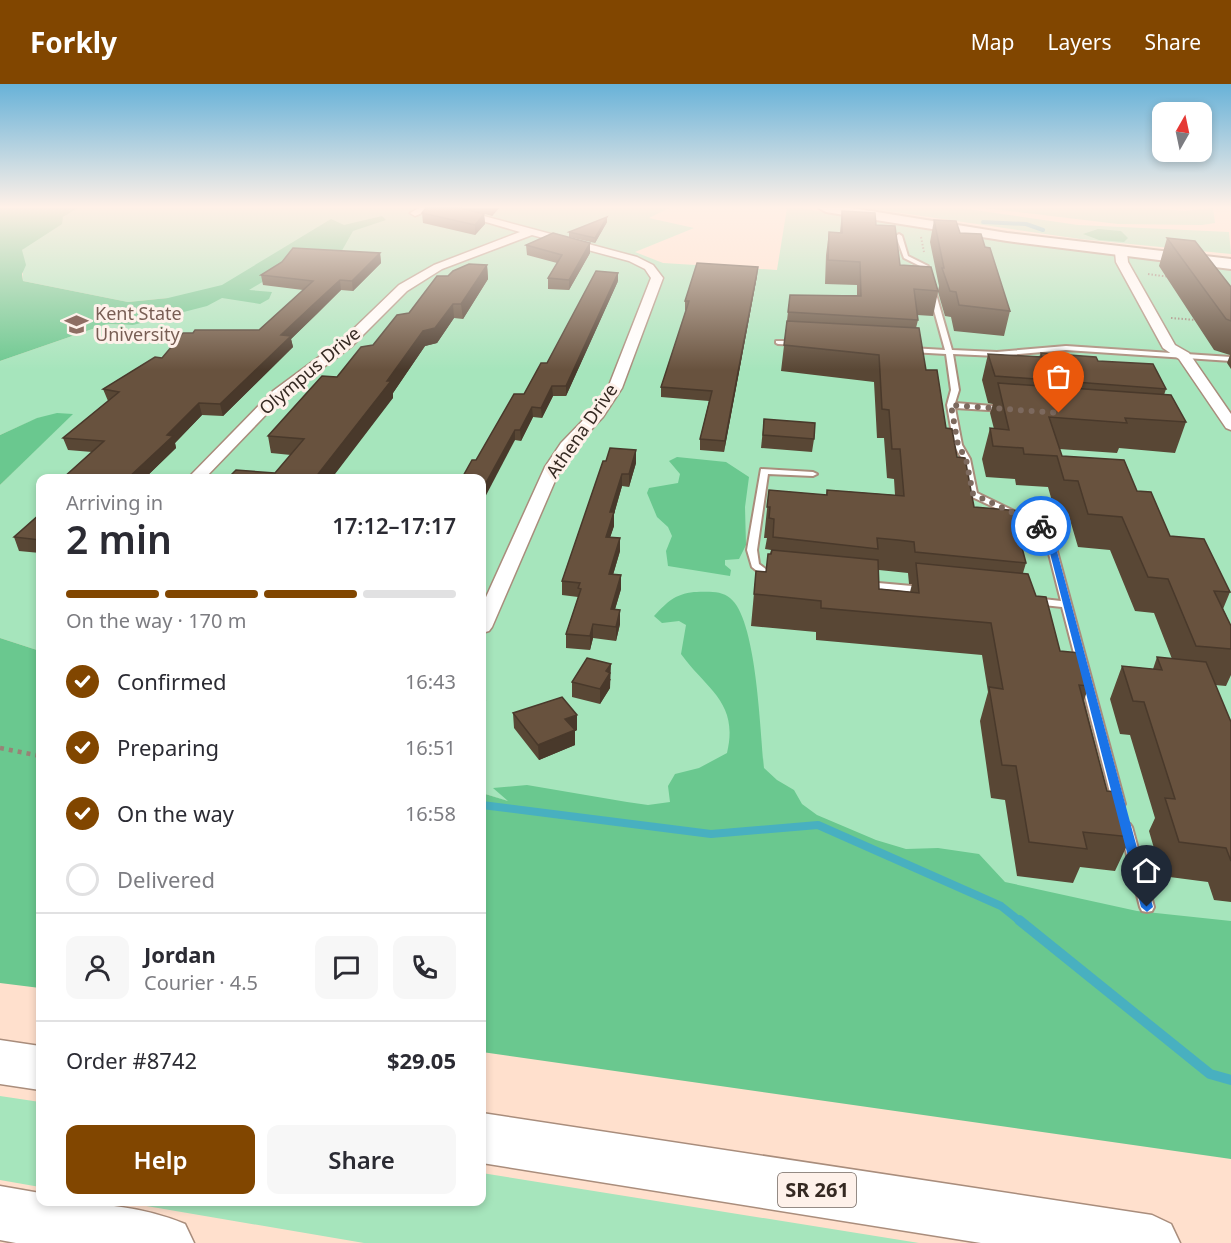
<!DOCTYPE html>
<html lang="en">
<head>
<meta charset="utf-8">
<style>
  :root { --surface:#fff; --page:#f7f7f7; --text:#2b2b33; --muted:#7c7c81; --line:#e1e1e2; --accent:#814600 }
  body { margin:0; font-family:"Noto Sans",sans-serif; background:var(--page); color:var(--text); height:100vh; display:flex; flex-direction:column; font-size:22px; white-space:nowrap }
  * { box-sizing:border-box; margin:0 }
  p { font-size:20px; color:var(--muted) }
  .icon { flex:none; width:33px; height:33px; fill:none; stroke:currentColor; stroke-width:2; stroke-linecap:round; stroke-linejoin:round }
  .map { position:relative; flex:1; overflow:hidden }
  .panel { position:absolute; left:36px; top:390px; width:450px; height:732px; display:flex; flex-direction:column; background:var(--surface); border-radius:12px; box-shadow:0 3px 9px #0003 }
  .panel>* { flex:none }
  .needle { width:39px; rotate:9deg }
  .tools { position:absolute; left:1152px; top:18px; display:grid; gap:12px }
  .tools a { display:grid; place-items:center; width:60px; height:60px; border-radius:12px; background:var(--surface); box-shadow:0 3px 9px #0003; font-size:30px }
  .pin { position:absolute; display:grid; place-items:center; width:51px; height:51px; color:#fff; margin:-62px -26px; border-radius:50% 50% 50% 0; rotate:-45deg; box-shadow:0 0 6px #0007 }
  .pin .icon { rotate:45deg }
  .courier { position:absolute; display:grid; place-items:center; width:60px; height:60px; margin:-30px; border:4px solid #1a73e8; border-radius:50%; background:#fff; color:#222; box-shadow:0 2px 8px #0007 }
  .summary em { font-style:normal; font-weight:600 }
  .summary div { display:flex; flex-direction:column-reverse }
  .summary { display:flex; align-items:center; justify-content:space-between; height:102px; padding:0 30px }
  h1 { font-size:39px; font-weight:600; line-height:45px }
  .bar { display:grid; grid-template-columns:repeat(4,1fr); gap:9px 6px; align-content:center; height:72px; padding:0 30px }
  .bar i { height:8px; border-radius:4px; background:var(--line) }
  .bar .active { background:var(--accent) }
  .bar p { grid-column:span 4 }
  .line { display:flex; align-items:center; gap:15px; padding:0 30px; border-top:2px solid var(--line) }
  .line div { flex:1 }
  .round { display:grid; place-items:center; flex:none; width:63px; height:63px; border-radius:12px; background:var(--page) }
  ol { padding:0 30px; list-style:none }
  li { display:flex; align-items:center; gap:18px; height:66px }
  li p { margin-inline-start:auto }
  li .icon { padding:6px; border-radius:50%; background:var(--accent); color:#fff; stroke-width:4 }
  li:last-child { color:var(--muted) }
  li i { width:33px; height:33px; border:3px solid var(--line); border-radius:50% }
  .primary-button { display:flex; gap:12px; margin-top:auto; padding:12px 30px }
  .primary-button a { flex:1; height:69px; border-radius:12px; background:var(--accent); color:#fff; font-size:24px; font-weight:600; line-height:69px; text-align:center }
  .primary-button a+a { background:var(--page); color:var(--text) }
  header { display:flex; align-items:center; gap:36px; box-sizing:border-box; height:84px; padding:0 30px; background:var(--accent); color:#fff }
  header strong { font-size:28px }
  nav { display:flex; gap:33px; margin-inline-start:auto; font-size:21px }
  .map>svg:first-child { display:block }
  .green { fill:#a6e5bc }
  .forest { fill:#6ac88f }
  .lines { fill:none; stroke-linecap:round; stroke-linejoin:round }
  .stream-far2 { stroke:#48b0c0; stroke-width:4 }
  .stream-far1 { stroke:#48b0c0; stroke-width:8 }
  .stream { stroke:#48b0c0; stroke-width:10 }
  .lane-casing { stroke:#a98d7c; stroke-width:4 }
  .street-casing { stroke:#a98d7c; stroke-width:3 }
  .secondary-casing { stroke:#a98d7c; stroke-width:4 }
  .primary-casing { stroke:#a98d7c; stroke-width:3 }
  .path-far1 { stroke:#988376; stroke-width:2; stroke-dasharray:1.5 2; stroke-linecap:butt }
  .path { stroke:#988376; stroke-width:4.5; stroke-dasharray:4 5; stroke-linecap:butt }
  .lane { fill:#fff; fill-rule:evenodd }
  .street { fill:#fff; fill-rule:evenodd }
  .secondary { fill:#fff; fill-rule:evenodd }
  .primary { fill:#fff; fill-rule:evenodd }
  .wall { fill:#594735; fill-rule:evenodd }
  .shaded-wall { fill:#49392b }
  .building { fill:#68523e; stroke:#49392b; stroke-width:1.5 }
  .route { fill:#1a73e8 }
  .done { stroke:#7c695e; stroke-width:6; stroke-dasharray:0 10.8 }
  .labels { text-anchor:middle; stroke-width:6; stroke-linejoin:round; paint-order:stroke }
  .far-education-label { font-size:18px; fill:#785e54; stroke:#fef1ea; text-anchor:start }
  .far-street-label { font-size:18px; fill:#352922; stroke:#fef1ea }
  .shield { fill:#fef1ea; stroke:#71655e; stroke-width:1.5 }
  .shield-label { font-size:20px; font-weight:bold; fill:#352922 }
</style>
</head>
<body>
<header>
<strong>Forkly</strong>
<nav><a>Map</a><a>Layers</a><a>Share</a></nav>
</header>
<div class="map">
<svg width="1231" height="1159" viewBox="0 0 1231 1159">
  <rect width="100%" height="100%" fill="#ffe0cd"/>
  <!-- green -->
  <g class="green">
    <path d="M 78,124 L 669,124 L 649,134 L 694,144 L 635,168 L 663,179 L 777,186 L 787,124 L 800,124 C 943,149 1086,169 1231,184 L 1231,918 L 1206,942 L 482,709 L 482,394 L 40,394 L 40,567 L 0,554 L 0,401 L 72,330 L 38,334 L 0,351 L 0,277 L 107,240 L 133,241 L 168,214 L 128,218 L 23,197 L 22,166 L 70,128 Z"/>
    <path d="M 867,124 L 960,124 L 1078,141 L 1229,148 L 1231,170 L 1080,155 Z"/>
    <path d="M 984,124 L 1153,124 L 1184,127 L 1213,124 L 1215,139 L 1202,141 L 1118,140 Z"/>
    <path d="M 0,1012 L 40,1018 L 40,1103 L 0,1096 Z"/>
    <path d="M 482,1089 L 919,1159 L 364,1159 L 123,1118 L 482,1118 Z"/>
  </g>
  <!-- forest -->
  <g class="forest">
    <path d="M 0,124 L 78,124 L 63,133 L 62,140 L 22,166 L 26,181 L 22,190 L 23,197 L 128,218 L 168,214 L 222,201 L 331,135 L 344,141 L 382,132 L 386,136 L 353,147 L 340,170 L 292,169 L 271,193 L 249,206 L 272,208 L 269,215 L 260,220 L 222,214 L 207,222 L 133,241 L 107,240 L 0,277 Z"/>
    <path d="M 1098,145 L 1121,147 L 1128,154 L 1124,158 L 1099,156 L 1083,150 Z"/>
    <path d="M 57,329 L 73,330 L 0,401 L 0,351 L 37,334 Z"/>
    <path d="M 677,373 L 726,378 L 749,393 L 745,423 L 746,461 L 739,475 L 725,476 L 725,481 L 731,486 L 730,492 L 668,482 L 666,467 L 672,452 L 668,443 L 657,433 L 647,409 L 649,404 L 678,399 L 680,390 L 669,377 Z"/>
    <path d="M 694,508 C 705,508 721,506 730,514 C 757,535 760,648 764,684 L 777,696 L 794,706 L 802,720 L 817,731 L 876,756 L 906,765 L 938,764 L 979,770 L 1005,798 L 1137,827 L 1231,837 L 1231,1075 L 482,968 L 482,709 L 508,717 L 493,704 L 527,701 L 627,718 L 648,721 L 670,718 L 668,702 L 675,690 L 699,684 L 727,669 C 739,618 707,606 681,570 L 686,541 L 679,537 L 662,539 L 654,532 C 667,518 675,510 694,508 Z"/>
    <path d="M 0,554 L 40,567 L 40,904 L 0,899 Z"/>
  </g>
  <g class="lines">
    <!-- stream-far2 -->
    <path class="stream-far2" d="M 983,138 L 1026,140 L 1043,146"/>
    <!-- stream-far1 -->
    <path class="stream-far1" d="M 482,721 L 711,750 L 818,741 L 1001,822 L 1021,838"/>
    <!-- stream -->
    <path class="stream" d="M 1019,836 L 1210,990 L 1231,996"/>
    <defs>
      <g id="lane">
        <path d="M 899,150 L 902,152 L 908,172 L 928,182 L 952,266 L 997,268 L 1066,262 L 1231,273 L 1231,277 L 1066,266 L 997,272 L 953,270 L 959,306 L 955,319 L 1005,323 L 1009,325 L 1005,327 L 955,324 L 962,361 L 970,375 L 977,409 L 1051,445 L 1125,720 L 1123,723 L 1115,723 L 1113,720 L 1062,523 L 1034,520 L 1029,517 L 1034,514 L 1061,517 L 1043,446 L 970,412 L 962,375 L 954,361 L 947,321 L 951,306 L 946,270 L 911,268 L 908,266 L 911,264 L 945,266 L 922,183 L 904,174 L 896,152 Z"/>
        <path d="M 776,257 L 797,257 L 800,259 L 797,261 L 778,260 L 776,259 Z"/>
        <path d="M 761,385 L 813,388 L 817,390 L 813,392 L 768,390 L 757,466 L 759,480 L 772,490 L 780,491 L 782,493 L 777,496 L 766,494 L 752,483 L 747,466 Z"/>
        <path d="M 867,498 L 923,503 L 928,506 L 923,509 L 864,503 L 862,501 Z"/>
        <path d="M 1126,738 L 1130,740 L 1132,743 L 1154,823 L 1152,827 L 1147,828 L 1142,827 L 1140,823 L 1120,743 L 1122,740 Z"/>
      </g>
      <g id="street">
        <path d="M 419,124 L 434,124 L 415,132 L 410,129 Z"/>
        <path d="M 438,124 L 454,124 L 637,173 L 653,181 L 663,194 L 622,304 L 603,333 L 573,365 L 561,383 L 492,543 L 489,547 L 482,549 L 482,522 L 545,383 L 561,359 L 592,327 L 608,304 L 651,194 L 645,185 L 629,177 L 532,151 L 442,185 L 407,207 L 352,262 L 283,313 L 205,394 L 188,394 L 273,307 L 342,256 L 399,201 L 434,181 L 520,148 Z"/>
        <path d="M 1121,165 L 1127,168 L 1128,178 L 1175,261 L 1189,269 L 1231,330 L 1231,346 L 1226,344 L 1179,275 L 1163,264 L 1116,178 L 1115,168 Z"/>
      </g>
      <path id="secondary" d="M 819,124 L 852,124 L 1007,149 L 1231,175 L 1231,185 L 1007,157 L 826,128 Z"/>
      <g id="primary">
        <path d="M 0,956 L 40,962 L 40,1006 L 0,1000 Z"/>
        <path d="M 482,1029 L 1152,1131 L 1171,1140 L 1180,1159 L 981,1159 L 482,1079 Z"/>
        <path d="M 0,1102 L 40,1109 L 40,1118 C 89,1118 140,1121 185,1140 L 194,1159 L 16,1159 L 0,1156 Z"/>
      </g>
    </defs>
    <!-- lane casing -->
    <use href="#lane" class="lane-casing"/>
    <!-- street casing -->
    <use href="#street" class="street-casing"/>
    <!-- secondary casing -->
    <use href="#secondary" class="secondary-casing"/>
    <!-- primary casing -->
    <use href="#primary" class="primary-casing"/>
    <!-- path-far1 -->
    <g class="path-far1">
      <path d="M 921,153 L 924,168"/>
      <path d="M 1148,190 L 1170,193"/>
      <path d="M 1171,234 L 1196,236"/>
    </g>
    <!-- path -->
    <path class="path" d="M 0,664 L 40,672"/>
    <!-- lane -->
    <use href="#lane" class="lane"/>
    <!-- street -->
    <use href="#street" class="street"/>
    <!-- secondary -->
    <use href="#secondary" class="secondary"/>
    <!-- primary -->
    <use href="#primary" class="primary"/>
  </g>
  <!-- wall -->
  <g class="wall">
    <path d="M 463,124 L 499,124 L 492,132 Z"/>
    <path d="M 842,127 L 876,141 L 900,181 L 938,207 L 939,202 L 930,158 L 934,136 L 985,163 L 1010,227 L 1004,252 L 954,247 L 951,233 L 945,232 L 938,208 L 933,232 L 917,231 L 918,236 L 916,244 L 926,286 L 974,423 L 1026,445 L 1024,452 L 1025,456 L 1022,464 L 1026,479 L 1023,489 L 1036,512 L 1060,567 L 1089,602 L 1084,616 L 1107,707 L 1131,753 L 1115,787 L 1080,783 L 1073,799 L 1017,792 L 1005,716 L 991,714 L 980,637 L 988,608 L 982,571 L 816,556 L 816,548 L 751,542 L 756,487 L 766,488 L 770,470 L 771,466 L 765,465 L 767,454 L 764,454 L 769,406 L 826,411 L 827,406 L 895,411 L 894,395 L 887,394 L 884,354 L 877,354 L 874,298 L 781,287 L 790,211 L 857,211 L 857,201 L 825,200 L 826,171 L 829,148 L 840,148 ZM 879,486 L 908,489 L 909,500 L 912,500 L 910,508 L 879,505 Z"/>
    <path d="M 422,129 L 484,130 L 485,140 L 475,151 L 423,139 Z"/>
    <path d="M 607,138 L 595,159 L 569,153 L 569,148 Z"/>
    <path d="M 1167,154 L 1231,203 L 1231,285 L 1227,279 L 1230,271 L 1214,266 L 1159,182 Z"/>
    <path d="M 590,159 L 590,169 L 569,206 L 548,205 L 548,194 L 557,179 L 527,171 L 526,161 Z"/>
    <path d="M 380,169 L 381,179 L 353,207 L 341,206 L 317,230 L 291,255 L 293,263 L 223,332 L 202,331 L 175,359 L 176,364 L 145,394 L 63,394 L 92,368 L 68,366 L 63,354 L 108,317 L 103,305 L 162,274 L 259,246 L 303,206 L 263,201 L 261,191 Z"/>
    <path d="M 487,181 L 488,195 L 463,235 L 454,234 L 437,259 L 425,262 L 393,309 L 393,314 L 275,389 L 291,371 L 271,369 L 268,352 L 337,293 L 409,229 L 448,192 Z"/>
    <path d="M 757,192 L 724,368 L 700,366 L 700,355 L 709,317 L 661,313 L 661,303 L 686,226 L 685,226 L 685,217 Z"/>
    <path d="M 618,197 L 566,312 L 553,312 L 542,334 L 533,333 L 521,357 L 515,356 L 476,376 L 547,279 Z"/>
    <path d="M 1041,269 L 1098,277 L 1166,305 L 1164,311 L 1186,338 L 1175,369 L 1119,364 L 1117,369 L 1059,365 L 1062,372 L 1137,407 L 1170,452 L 1230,508 L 1223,525 L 1231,542 L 1231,591 L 1226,602 L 1215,601 L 1231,638 L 1231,818 L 1214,816 L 1208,798 L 1162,792 L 1149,747 L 1155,734 L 1130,651 L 1120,650 L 1110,615 L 1122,582 L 1153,585 L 1157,573 L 1172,575 L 1154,529 L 1135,527 L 1110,466 L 1078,463 L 1068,429 L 1055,428 L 1048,403 L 1016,401 L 1015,395 L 986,393 L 982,375 L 990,344 L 994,345 L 990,329 L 993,320 L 988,319 L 982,296 L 988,270 L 1039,273 Z"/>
    <path d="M 764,335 L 814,355 L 812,368 L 761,364 Z"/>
    <path d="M 603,377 L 636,379 L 629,403 L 622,402 L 614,430 L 614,442 L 610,453 L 620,454 L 620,467 L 613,491 L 621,491 L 621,505 L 615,525 L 620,540 L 616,557 L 593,554 L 590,566 L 566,564 L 566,550 L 578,513 L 562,511 L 562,497 Z"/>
    <path d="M 40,430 L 40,469 L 19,467 L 14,453 Z"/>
    <path d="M 611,595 L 610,597 L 610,604 L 600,620 L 572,613 L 572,598 Z"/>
    <path d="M 513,629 L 577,646 L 575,647 L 575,661 L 539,676 L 514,644 Z"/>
  </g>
  <!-- shaded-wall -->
  <g class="shaded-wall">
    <path d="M 491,124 L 499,124 L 492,132 Z"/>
    <path d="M 484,130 L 485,140 L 475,151 L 475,141 Z"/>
    <path d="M 607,133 L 607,138 L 595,159 L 595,154 Z"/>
    <path d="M 590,159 L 590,169 L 569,206 L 569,196 Z"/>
    <path d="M 380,169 L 381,179 L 353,207 L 352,197 Z"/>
    <path d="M 487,181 L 488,195 L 463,235 L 461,220 Z"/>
    <path d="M 758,183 L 757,192 L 724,368 L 725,357 Z"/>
    <path d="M 618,189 L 618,197 L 566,312 L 566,302 Z"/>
    <path d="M 340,196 L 341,206 L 291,255 L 293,263 L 223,332 L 220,320 L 281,251 Z"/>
    <path d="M 453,220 L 454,234 L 437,259 L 425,262 L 393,309 L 393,314 L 332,394 L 315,394 L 423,247 Z"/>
    <path d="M 552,302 L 553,312 L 542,334 L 541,324 Z"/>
    <path d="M 199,319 L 202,331 L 175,359 L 176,364 L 145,394 L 128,394 L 167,351 Z"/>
    <path d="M 532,323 L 533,333 L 521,357 L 520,346 Z"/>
    <path d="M 515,346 L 515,356 L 482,419 L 482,406 Z"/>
    <path d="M 636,366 L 636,379 L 629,403 L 629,390 Z"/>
    <path d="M 622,390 L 622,402 L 614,430 L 614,442 L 606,466 L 606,453 L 610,428 Z"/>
    <path d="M 620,454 L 620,467 L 609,504 L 609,490 Z"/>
    <path d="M 621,491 L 621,505 L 611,539 L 611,525 Z"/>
    <path d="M 620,526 L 620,540 L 616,557 L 616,543 Z"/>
    <path d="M 593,540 L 593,554 L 590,566 L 590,552 Z"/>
    <path d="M 611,580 L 610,604 L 600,620 L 600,605 L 606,587 Z"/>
    <path d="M 485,617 L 486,632 L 482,643 L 482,624 Z"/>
    <path d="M 577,631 L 577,646 L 575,647 L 575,661 L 539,676 L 538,661 L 565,635 Z"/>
  </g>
  <!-- building -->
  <g class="building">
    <path d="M 426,124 L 461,124 L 484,130 L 475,141 L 422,129 Z"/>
    <path d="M 842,127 L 875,129 L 876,141 L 895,142 L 900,181 L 931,183 L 938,207 L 914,205 L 918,236 L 788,228 L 790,211 L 861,212 L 860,178 L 828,176 L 829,148 L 842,149 Z"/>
    <path d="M 607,133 L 595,154 L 569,148 Z"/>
    <path d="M 934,136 L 956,137 L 960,149 L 981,150 L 985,163 L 990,164 L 1010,227 L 959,221 L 956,208 L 950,207 L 942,184 L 944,184 Z"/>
    <path d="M 553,149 L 590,159 L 569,196 L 548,194 L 562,171 L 526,161 Z"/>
    <path d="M 1167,154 L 1195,157 L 1231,203 L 1231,237 L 1226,235 Z"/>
    <path d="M 293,164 L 380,169 L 352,197 L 340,196 L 315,219 L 281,251 L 291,252 L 220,320 L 199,319 L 167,351 L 173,352 L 128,394 L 63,394 L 104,357 L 63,354 L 119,308 L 103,305 L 155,273 L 162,274 L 183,249 L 193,249 L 195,246 L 259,246 L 313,197 L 261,191 L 282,178 Z"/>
    <path d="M 697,179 L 758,183 L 725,357 L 700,355 L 712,307 L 661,303 L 689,217 L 685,217 Z"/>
    <path d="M 469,180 L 487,181 L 461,220 L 453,220 L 435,244 L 423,247 L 387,297 L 391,297 L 315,394 L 228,394 L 236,386 L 275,389 L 304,355 L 268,352 L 322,292 L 337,293 L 361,263 L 373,261 L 397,231 L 409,229 L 437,192 L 448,192 L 453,187 Z"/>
    <path d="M 596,187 L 618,189 L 566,302 L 552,302 L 541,324 L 532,323 L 520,346 L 515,346 L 482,406 L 482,394 L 462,394 L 472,376 L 476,376 L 514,310 L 524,310 L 541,279 L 547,279 Z"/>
    <path d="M 787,237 L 919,244 L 926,286 L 937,286 L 946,344 L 952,345 L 957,373 L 965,374 L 974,423 L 1021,427 L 1026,445 L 1022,444 L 1025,456 L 1020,456 L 1026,479 L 915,468 L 914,458 L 898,456 L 877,454 L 878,465 L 773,453 L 774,435 L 769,434 L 770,423 L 767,423 L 769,406 L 827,411 L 827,406 L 904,412 L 900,365 L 892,365 L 889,326 L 882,325 L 879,271 L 784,261 Z"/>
    <path d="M 1041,269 L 1096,273 L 1098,277 L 1153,280 L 1166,305 L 995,292 L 988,270 L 1042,273 Z"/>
    <path d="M 998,299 L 1171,311 L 1186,338 L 1125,334 L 1127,339 L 1049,333 L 1062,372 L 1124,376 L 1137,407 L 1151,408 L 1170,452 L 1204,455 L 1230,508 L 1214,507 L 1231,542 L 1231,565 L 1196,562 L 1168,495 L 1148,493 L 1122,433 L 1088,430 L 1078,397 L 1064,396 L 1057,372 L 1024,370 L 1023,364 L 993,362 L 990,344 L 1009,346 Z"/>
    <path d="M 764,335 L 815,339 L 814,355 L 763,351 Z"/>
    <path d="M 610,364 L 636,366 L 629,390 L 622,390 L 610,428 L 614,428 L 606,453 L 620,454 L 609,490 L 621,491 L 611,525 L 620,526 L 616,543 L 593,540 L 590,552 L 566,550 L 581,505 L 578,504 L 580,499 L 562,497 L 603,377 L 606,377 Z"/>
    <path d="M 40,430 L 40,456 L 14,453 Z"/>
    <path d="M 772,466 L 878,476 L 879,505 L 919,509 L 916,479 L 1028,490 L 1036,512 L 1046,513 L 1060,567 L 1080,569 L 1089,602 L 1079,601 L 1107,707 L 1119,708 L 1131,753 L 1083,748 L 1087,765 L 1029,758 L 1016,682 L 1002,681 L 989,603 L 1003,605 L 991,539 L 821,524 L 821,517 L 754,510 L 756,487 L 766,488 L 768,470 L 771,470 Z"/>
    <path d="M 1157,573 L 1206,578 L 1231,638 L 1231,777 L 1226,764 L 1179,758 L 1165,714 L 1175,715 L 1144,618 L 1133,617 L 1122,582 L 1162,586 Z"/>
    <path d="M 587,574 L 611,580 L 606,587 L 610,589 L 600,605 L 572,598 Z"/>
    <path d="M 562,613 L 577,631 L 565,635 L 575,646 L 538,661 L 513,629 Z"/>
    <path d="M 482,617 L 485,617 L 482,624 Z"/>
  </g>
  <!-- sky -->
  <linearGradient id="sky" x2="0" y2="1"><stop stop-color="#68b2d8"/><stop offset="0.43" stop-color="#fff1e8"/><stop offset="1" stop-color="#fff1e8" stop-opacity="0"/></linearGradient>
  <rect width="1231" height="286" fill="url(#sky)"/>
  <!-- route -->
  <path class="route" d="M 1038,440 L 1051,445 L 1153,823 L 1147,828 L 1141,823 L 1044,446 L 1038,444 Z"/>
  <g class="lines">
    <!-- done -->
    <path class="done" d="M 1041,442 L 973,410 L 966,375 L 958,361 L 951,321 L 1059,329"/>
  </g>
  <!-- icons -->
  <defs>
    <symbol id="university-bare" viewBox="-9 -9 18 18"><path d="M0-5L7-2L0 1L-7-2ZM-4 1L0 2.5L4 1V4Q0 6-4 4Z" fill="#8d6e63" stroke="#fef1ea" stroke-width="2.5" paint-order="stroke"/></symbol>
  </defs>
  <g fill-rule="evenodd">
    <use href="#university-bare" x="60" y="224" width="33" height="33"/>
  </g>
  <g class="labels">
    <!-- far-education labels -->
    <g class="far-education-label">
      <text x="95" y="236">Kent State<tspan x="95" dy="21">University</tspan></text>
    </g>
    <!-- far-street labels -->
    <g class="far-street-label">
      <text transform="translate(310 287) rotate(-40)" y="6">Olympus Drive</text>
      <text transform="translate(582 347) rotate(-55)" y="6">Athena Drive</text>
    </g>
    <!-- shield labels -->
    <rect class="shield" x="778" y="1089" width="78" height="34" rx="4.5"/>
    <g class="shield-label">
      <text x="817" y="1113">SR 261</text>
    </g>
  </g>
</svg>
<div class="tools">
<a><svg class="needle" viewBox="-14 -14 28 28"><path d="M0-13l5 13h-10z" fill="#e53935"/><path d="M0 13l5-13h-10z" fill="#7c7c81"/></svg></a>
</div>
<div class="pin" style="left:1059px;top:329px;background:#ea580c"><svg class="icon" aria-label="bag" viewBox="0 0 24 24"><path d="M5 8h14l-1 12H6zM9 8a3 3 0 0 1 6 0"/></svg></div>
<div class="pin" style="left:1147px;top:823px;background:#1f2937"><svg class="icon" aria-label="home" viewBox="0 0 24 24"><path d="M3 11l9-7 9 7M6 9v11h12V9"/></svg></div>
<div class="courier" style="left:1041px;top:442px"><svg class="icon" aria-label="bike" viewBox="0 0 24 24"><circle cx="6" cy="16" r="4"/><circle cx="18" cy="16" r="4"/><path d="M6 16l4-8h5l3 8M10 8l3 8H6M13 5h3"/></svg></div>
<section class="panel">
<div class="summary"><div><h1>2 min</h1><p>Arriving in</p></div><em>17:12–17:17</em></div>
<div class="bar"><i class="active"></i><i class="active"></i><i class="active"></i><i></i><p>On the way · 170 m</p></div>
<ol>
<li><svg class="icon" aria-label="check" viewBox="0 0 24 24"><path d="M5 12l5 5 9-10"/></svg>Confirmed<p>16:43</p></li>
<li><svg class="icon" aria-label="check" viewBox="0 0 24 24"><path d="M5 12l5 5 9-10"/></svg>Preparing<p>16:51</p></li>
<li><svg class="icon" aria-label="check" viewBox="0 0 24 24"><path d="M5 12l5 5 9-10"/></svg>On the way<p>16:58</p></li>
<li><i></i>Delivered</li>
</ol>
<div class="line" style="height:108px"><a class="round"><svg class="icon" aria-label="person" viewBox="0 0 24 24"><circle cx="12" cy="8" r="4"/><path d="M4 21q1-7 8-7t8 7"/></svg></a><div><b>Jordan</b><p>Courier · 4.5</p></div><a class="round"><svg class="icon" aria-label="chat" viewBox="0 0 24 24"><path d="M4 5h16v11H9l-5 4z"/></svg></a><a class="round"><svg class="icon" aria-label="phone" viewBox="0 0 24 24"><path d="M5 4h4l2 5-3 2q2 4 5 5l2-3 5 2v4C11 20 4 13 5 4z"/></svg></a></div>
<div class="line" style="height:78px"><div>Order #8742</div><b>$29.05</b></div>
<div class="primary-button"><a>Help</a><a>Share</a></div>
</section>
</div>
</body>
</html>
